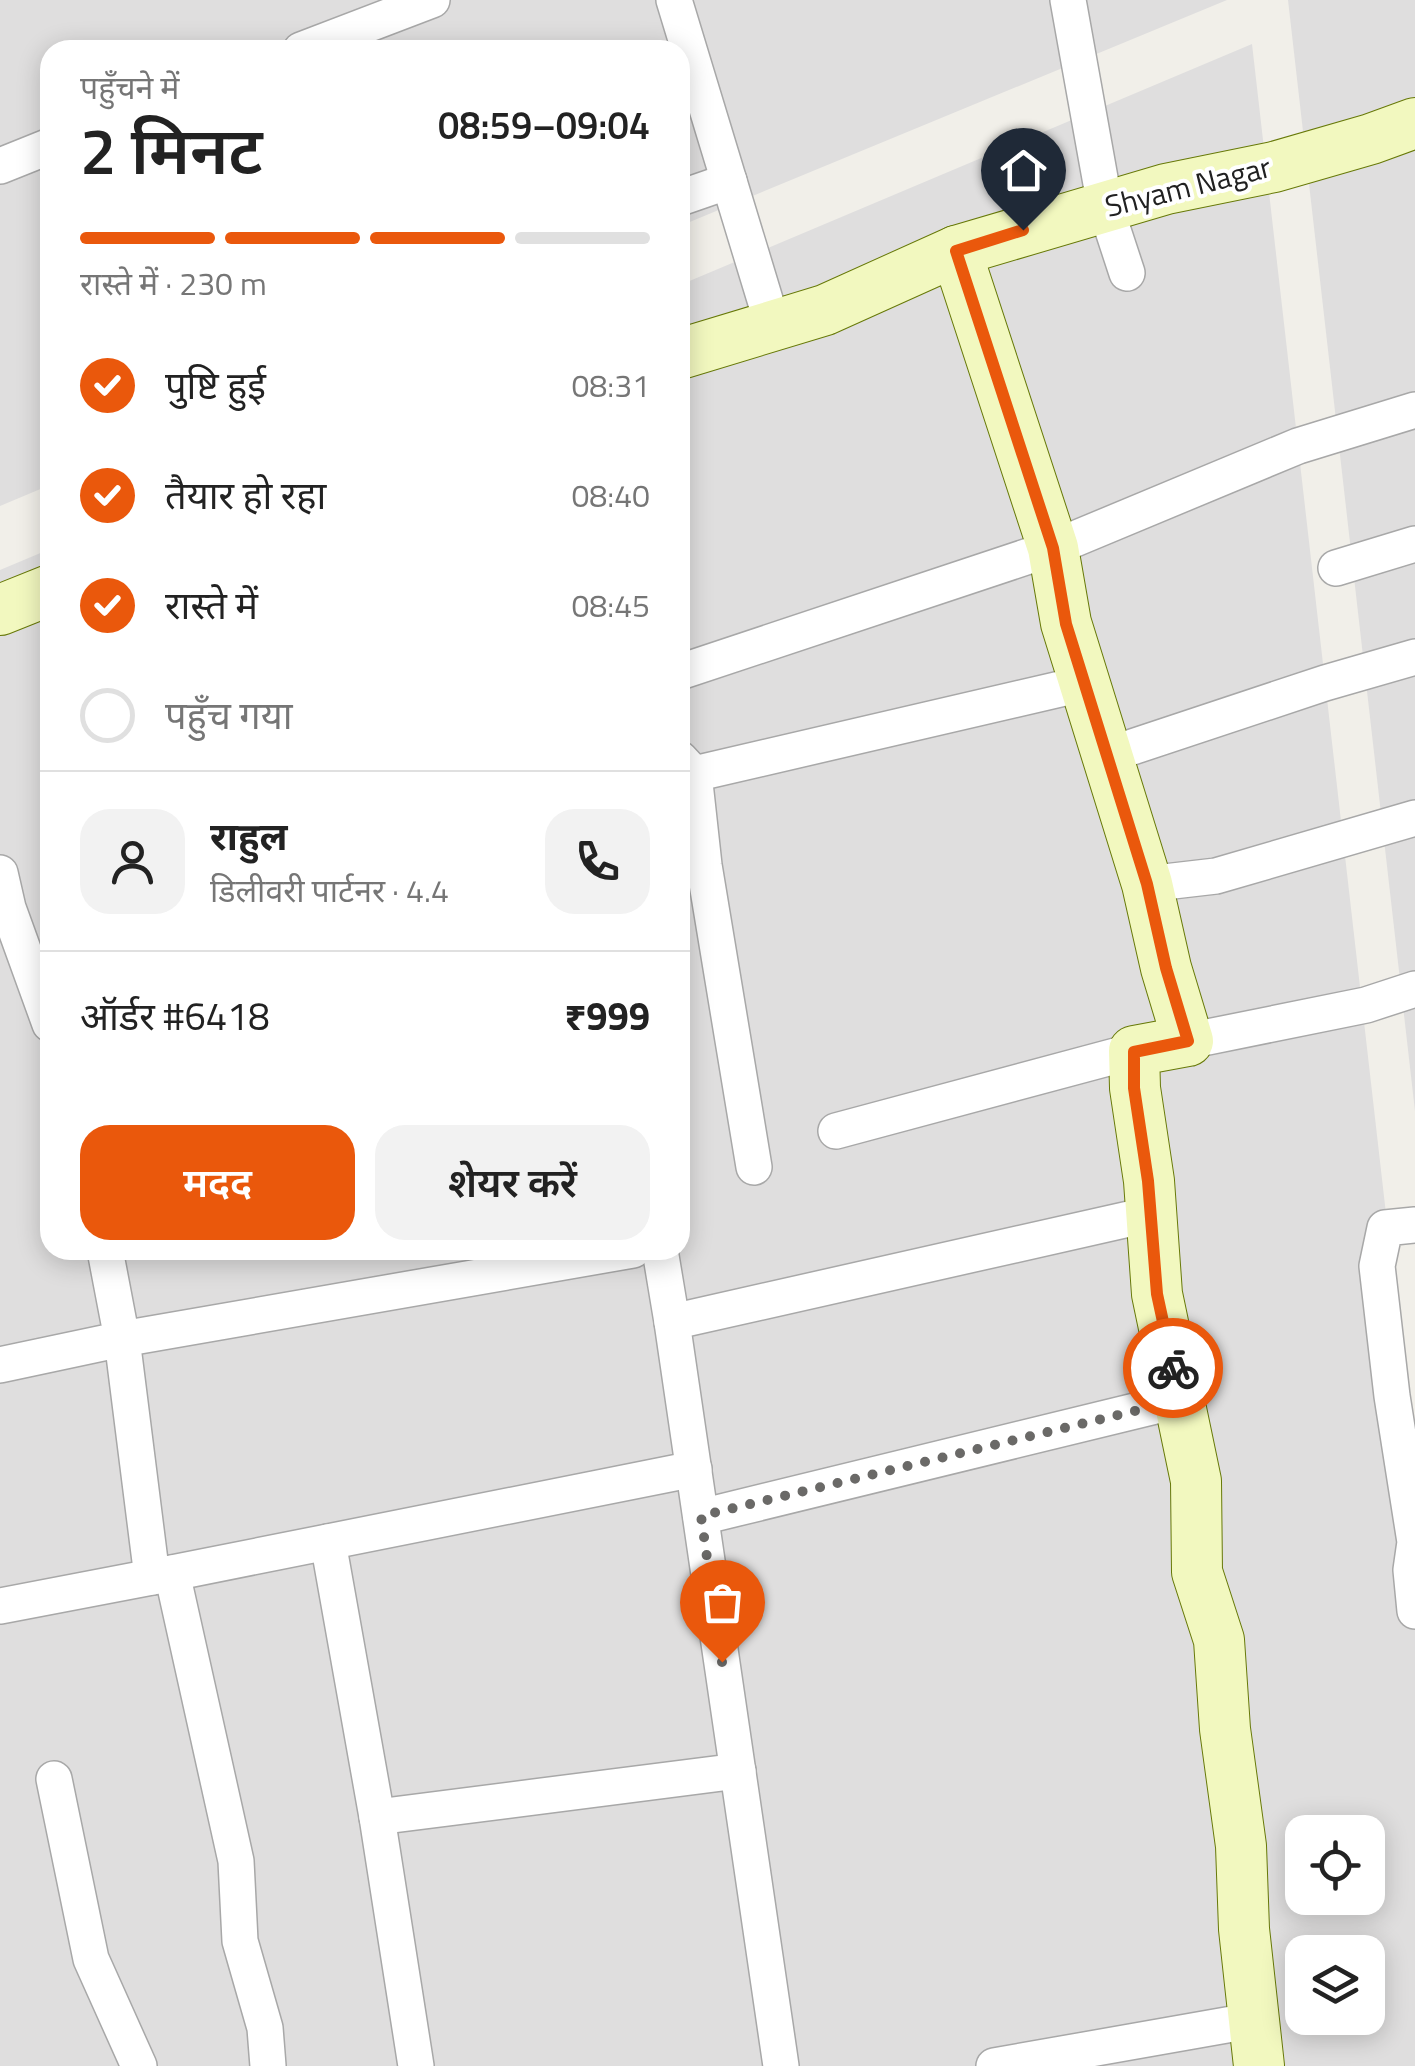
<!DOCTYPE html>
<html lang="hi">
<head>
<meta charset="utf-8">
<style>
  :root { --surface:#fff; --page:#f2f2f2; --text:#222; --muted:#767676; --line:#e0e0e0; --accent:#ea580c }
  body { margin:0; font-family:"Titillium Web","Noto Sans Devanagari",sans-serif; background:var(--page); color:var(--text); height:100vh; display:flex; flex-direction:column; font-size:38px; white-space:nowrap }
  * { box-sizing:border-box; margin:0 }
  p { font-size:32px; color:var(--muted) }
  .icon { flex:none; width:55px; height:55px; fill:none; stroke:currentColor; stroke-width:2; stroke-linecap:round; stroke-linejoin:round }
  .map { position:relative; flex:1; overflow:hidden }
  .panel { position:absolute; left:40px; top:40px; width:650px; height:1220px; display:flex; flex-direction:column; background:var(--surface); border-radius:30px; box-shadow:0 5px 25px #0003 }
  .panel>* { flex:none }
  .controls { position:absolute; left:1285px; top:1815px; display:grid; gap:20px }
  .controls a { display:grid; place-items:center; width:100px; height:100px; border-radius:20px; background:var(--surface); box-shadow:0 5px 25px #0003; font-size:50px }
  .pin { position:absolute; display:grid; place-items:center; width:85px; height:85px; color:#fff; margin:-102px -42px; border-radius:50% 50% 50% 0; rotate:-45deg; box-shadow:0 0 10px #0007 }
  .pin .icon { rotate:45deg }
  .courier { position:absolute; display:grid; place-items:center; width:100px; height:100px; margin:-50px; border:8px solid #ea580c; border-radius:50%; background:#fff; color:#222; box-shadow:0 2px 12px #0007 }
  .summary em { font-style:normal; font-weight:600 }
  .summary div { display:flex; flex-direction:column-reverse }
  .summary { display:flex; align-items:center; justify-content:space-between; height:170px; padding:0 40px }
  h1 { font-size:65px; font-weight:600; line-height:75px }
  .bar { display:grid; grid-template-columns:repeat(4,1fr); gap:15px 10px; align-content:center; height:120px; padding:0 40px }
  .bar i { height:12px; border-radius:8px; background:var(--line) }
  .bar .on { background:var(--accent) }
  .bar p { grid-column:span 4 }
  .line { display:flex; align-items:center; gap:25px; padding:0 40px; border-top:2px solid var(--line) }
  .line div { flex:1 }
  .round { display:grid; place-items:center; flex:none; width:105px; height:105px; border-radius:30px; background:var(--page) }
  ol { padding:0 40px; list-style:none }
  li { display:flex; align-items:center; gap:30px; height:110px }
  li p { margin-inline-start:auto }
  li .icon { padding:10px; border-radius:50%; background:var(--accent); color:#fff; stroke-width:4 }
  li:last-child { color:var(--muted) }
  li i { width:55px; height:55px; border:5px solid var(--line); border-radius:50% }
  .cta { display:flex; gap:20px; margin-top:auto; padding:20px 40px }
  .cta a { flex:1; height:115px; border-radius:30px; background:var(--accent); color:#fff; font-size:40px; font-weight:600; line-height:115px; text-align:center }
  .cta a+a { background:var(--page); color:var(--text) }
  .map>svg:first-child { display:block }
  .residential { fill:#dfdede; fill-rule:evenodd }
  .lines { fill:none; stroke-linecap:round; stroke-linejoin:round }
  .street-casing { stroke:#a8a8a8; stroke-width:38 }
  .secondary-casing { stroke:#677908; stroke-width:52 }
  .street { stroke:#fff; stroke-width:35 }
  .secondary { stroke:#f2f8bf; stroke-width:50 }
  .done { stroke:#6a6967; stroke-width:10; stroke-dasharray:0 18 }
  .route { stroke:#ea580c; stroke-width:12 }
  .labels { text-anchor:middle; stroke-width:8; stroke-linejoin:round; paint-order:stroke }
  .street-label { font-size:30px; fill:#212121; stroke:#fff }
</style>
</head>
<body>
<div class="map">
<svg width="1415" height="2066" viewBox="0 0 1415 2066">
  <rect width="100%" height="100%" fill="#f1efe9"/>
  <!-- residential -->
  <g class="residential">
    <path d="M 0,0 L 1227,0 L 680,226 L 680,50 L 50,50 L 50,485 L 0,506 Z"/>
    <path d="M 1288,0 L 1415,0 L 1415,1111 Z"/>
    <path d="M 1252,44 L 1415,1467 L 1415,2066 L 0,2066 L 0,570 L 50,549 L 50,1250 L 680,1250 L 680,285 ZM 1302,1832 L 1368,1832 L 1368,1898 L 1302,1898 ZM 1302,1952 L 1368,1952 L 1368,2018 L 1302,2018 Z"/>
  </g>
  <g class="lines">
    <defs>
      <g id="street">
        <path d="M 674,0 L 773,326"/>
        <path d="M 1068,0 L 1105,206 L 1127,273"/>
        <path d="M 301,50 L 432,0"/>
        <path d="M 0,166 L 50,146"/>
        <path d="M 680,198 L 729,181"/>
        <path d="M 1336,568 L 1415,544"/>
        <path d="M 680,672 L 1053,548 L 1298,446 L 1415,410"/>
        <path d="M 1108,755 L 1325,683 L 1415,657"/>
        <path d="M 680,759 L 694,774 L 704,865 L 754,1167"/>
        <path d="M 694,774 L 1086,683"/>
        <path d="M 0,873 L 8,908 L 50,1024"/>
        <path d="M 1147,884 L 1216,876 L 1415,818"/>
        <path d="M 1188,1041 L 1366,1005 L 1415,989"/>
        <path d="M 836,1131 L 1134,1051"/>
        <path d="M 1415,1225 L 1385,1228 L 1377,1266 L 1392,1396 L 1415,1542 L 1411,1570 L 1415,1611"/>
        <path d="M 633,1250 L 122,1339 L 152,1577 L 694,1469"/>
        <path d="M 660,1250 L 672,1322"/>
        <path d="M 0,1365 L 122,1339 L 105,1250"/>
        <path d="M 701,1517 L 1180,1400"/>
        <path d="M 328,1542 L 377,1817 L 416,2066"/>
        <path d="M 172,1573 L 236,1861 L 240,1941 L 265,2028 L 268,2066"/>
        <path d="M 0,1606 L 152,1577"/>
        <path d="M 54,1779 L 91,1959 L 139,2066"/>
        <path d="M 377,1817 L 738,1771"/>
        <path d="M 781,2066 L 672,1322 L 1151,1214"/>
        <path d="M 994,2066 L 1255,2020"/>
      </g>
      <g id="secondary">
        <path d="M 956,251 L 1053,548 L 1066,623 L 1147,884 L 1166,968 L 1188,1041 L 1134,1051 L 1135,1088 L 1149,1181 L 1157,1294 L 1196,1481 L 1197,1572 L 1219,1640 L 1225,1729 L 1241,1846 L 1244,1929 L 1259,2066"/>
        <path d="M 680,354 L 825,310 L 956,251 L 1166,189 L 1274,167 L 1371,139 L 1415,123"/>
        <path d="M 0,610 L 50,590"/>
      </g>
    </defs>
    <!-- street casing -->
    <use href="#street" class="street-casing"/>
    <!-- secondary casing -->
    <use href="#secondary" class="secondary-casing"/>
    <!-- street -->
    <use href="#street" class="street"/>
    <!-- secondary -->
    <use href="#secondary" class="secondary"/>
  </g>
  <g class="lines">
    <!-- done -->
    <path class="done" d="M 722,1662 L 701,1516 L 1180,1400 L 1173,1368"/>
    <!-- route -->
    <path class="route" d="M 1023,230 L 956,251 L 1053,548 L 1066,624 L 1147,884 L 1166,968 L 1188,1041 L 1134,1052 L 1134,1088 L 1148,1181 L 1157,1294 L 1173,1368"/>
  </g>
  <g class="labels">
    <!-- street labels -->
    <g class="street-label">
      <text transform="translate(1188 187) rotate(-14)" y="10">Shyam Nagar</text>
    </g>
  </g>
</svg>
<div class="controls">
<a><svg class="icon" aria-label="locate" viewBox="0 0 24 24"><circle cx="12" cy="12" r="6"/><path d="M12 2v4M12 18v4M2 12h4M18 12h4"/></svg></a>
<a><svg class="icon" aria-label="layers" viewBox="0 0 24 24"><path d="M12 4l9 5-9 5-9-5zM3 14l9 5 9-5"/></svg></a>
</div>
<div class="pin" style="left:722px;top:1662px;background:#ea580c"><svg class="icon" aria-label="bag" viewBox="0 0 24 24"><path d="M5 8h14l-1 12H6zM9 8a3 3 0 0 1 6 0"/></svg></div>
<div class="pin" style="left:1023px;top:230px;background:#1f2937"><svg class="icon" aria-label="home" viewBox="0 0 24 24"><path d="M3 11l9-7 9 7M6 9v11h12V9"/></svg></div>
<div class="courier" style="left:1173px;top:1368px"><svg class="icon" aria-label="bike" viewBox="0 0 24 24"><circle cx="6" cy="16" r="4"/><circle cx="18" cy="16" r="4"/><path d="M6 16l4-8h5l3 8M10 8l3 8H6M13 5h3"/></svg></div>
<section class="panel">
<div class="summary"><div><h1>2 मिनट</h1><p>पहुँचने में</p></div><em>08:59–09:04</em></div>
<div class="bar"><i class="on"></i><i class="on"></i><i class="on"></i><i></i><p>रास्ते में · 230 m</p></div>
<ol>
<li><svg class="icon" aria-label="check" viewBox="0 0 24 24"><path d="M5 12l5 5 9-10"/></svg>पुष्टि हुई<p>08:31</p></li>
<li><svg class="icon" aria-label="check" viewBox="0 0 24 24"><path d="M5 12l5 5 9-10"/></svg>तैयार हो रहा<p>08:40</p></li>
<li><svg class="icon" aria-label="check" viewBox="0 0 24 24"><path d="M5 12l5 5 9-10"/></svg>रास्ते में<p>08:45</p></li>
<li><i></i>पहुँच गया</li>
</ol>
<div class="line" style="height:180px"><a class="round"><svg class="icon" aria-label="person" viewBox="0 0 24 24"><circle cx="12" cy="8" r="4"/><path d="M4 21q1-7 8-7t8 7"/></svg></a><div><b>राहुल</b><p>डिलीवरी पार्टनर · 4.4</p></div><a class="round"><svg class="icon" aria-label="phone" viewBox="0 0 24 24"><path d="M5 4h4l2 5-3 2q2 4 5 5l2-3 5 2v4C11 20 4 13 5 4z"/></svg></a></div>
<div class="line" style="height:130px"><div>ऑर्डर #6418</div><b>₹999</b></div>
<div class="cta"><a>मदद</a><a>शेयर करें</a></div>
</section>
</div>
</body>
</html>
